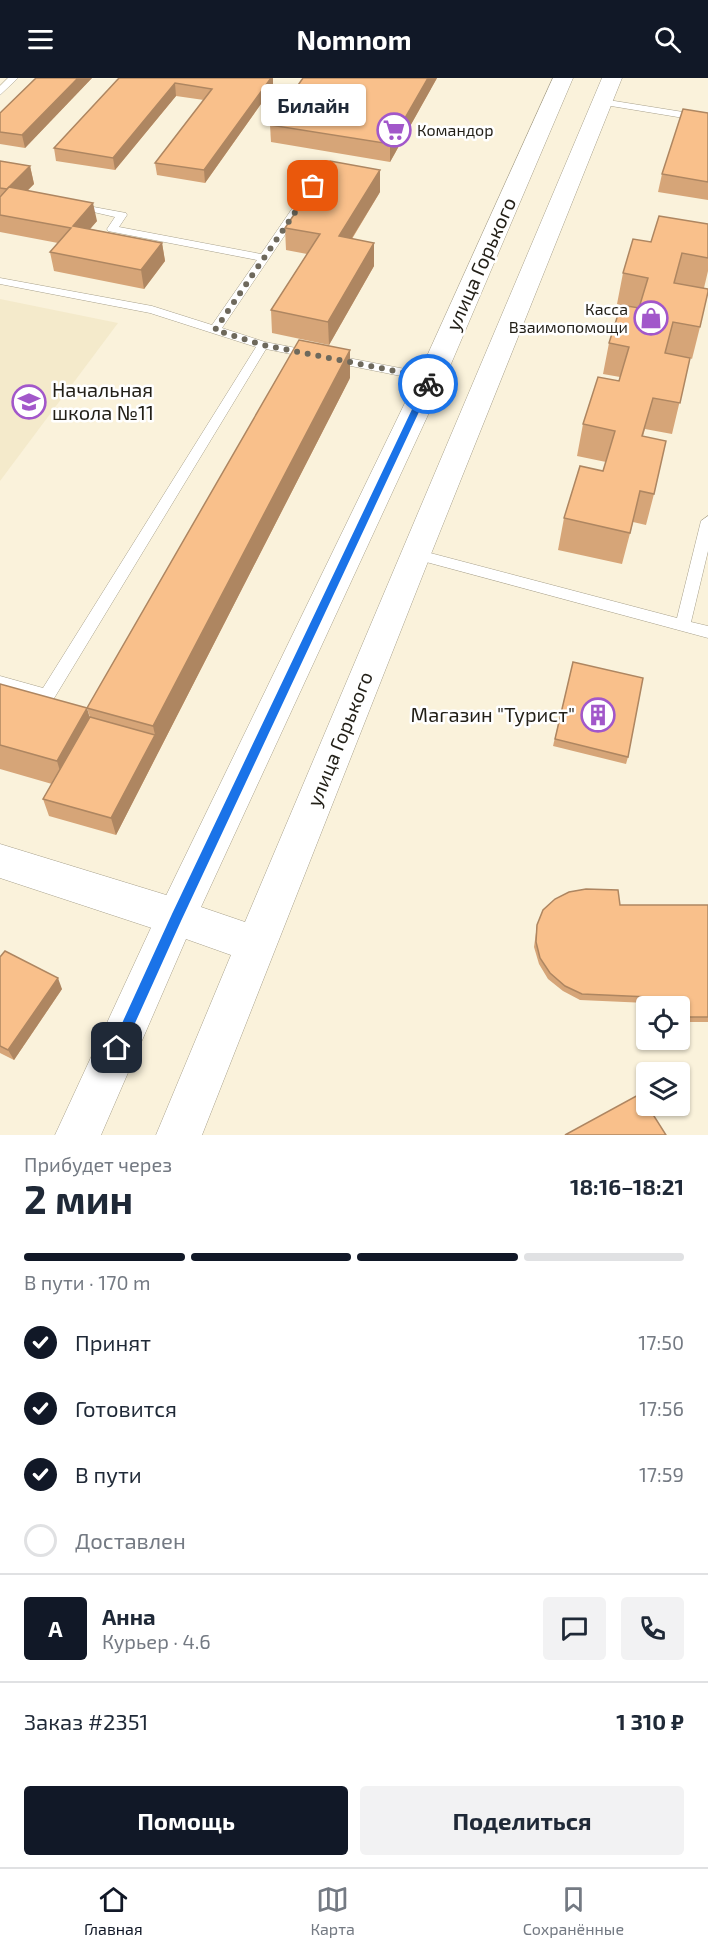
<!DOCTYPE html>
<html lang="ru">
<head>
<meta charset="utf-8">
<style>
  :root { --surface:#fff; --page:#f2f2f3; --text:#1f2937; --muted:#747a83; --line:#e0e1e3; --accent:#111827 }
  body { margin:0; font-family:"Exo 2",sans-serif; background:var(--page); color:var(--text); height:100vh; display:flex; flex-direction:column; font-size:22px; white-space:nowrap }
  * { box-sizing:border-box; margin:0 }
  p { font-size:20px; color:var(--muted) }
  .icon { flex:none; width:33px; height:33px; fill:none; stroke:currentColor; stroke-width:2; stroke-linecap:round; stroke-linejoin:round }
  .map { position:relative; height:1057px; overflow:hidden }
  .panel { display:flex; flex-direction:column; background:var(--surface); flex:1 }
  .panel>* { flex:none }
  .fabs { position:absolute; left:636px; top:918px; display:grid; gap:12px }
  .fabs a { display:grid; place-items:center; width:54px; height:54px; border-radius:6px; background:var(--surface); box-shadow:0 2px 4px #0004; font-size:30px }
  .pin { position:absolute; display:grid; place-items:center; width:51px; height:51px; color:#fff; margin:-26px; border-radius:12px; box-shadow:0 3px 9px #0006 }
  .courier { position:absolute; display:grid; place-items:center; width:60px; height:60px; margin:-30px; border:4px solid #1a73e8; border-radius:50%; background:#fff; color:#222; box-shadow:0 2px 8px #0007 }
  .bubble { position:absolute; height:42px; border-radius:6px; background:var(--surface); box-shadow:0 2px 4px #0004; font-size:20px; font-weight:700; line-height:42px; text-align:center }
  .head em { font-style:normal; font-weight:700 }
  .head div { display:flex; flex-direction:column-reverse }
  .head { display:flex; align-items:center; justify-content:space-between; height:102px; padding:0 24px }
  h1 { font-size:39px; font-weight:700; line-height:45px }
  .bar { display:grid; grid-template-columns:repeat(4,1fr); gap:9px 6px; align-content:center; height:72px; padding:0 24px }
  .bar i { height:8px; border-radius:4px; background:var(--line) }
  .bar .active { background:var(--accent) }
  .bar p { grid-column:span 4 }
  .line { display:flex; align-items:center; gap:15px; padding:0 24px; border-top:2px solid var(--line) }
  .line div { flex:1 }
  .round { display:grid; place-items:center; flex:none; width:63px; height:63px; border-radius:6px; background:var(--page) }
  ol { padding:0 24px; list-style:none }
  li { display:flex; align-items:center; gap:18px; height:66px }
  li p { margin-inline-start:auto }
  li .icon { padding:6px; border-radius:50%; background:var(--accent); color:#fff; stroke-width:4 }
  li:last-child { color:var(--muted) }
  li i { width:33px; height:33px; border:3px solid var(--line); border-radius:50% }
  .button { display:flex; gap:12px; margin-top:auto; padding:12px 24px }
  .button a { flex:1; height:69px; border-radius:6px; background:var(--accent); color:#fff; font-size:24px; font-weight:700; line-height:69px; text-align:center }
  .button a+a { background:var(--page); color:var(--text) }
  header { display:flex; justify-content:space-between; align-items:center; height:78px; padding:0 24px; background:var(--accent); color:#fff; font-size:27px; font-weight:700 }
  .tabs { display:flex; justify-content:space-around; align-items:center; height:84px; border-top:2px solid var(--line); background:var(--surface); font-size:16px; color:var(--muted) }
  .tabs a { display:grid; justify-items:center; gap:3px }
  .tabs .active { color:var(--accent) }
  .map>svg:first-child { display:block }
  .built { fill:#f4eacb }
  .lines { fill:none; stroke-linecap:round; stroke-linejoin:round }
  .service-casing { stroke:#a8a18c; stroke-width:1 }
  .tertiary-casing { stroke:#a8a18c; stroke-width:1 }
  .secondary-casing { stroke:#a8a18c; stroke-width:1 }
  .service { fill:#fff; fill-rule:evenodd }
  .tertiary { fill:#fff; fill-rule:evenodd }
  .secondary { fill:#fff; fill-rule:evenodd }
  .wall { fill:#d6a578 }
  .shaded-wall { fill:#ae8661 }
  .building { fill:#f9c08b; stroke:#ae8661; stroke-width:1.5 }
  .route { fill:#1a73e8 }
  .done { stroke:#6e695c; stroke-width:6; stroke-dasharray:0 10.8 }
  .labels { text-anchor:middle; stroke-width:5; stroke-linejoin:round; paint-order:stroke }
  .far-poi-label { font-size:16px; fill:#221f17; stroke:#fff; text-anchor:start }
  .street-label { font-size:20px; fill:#221f17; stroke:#fff }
  .poi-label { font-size:20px; fill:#221f17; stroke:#fff; text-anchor:start }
</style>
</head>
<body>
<header><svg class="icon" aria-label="menu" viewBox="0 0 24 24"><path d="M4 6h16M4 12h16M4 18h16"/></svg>Nomnom<svg class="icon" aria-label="search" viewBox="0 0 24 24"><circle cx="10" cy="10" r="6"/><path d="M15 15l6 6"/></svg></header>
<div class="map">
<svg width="708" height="1057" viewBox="0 0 708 1057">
  <rect width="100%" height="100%" fill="#faf2db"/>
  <!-- built -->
  <path class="built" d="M 0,221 L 118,245 L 0,403 Z"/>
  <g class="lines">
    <defs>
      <g id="service">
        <path d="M 8,0 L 18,0 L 0,17 L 0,8 Z"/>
        <path d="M 602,21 L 708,38 L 708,44 L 599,26 L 597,24 Z"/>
        <path d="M 313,105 L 318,108 L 222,250 L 265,264 L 431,296 L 437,300 L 431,304 L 266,271 L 53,622 L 47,623 L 0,610 L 0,598 L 43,610 L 256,269 L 150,235 L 0,206 L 0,200 L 152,228 L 212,247 L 257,182 L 108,153 L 107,151 L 115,139 L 72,129 L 72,125 L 126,135 L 127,137 L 119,149 L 261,176 L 309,106 Z"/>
        <path d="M 708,438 L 708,473 L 691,544 L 708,548 L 708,560 L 415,481 L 408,476 L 415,471 L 677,540 L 701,443 Z"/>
      </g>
      <path id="tertiary" d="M 0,766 L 176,820 L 190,826 L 196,839 L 190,852 L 176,858 L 0,800 Z"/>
      <path id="secondary" d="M 553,0 L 573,0 L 445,300 L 201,829 L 245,844 L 602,0 L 622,0 L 431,476 L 202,1057 L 156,1057 L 231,877 L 186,861 L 101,1057 L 55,1057 L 162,826 L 417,300 Z"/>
    </defs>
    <!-- service casing -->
    <use href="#service" class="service-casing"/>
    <!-- tertiary casing -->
    <use href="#tertiary" class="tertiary-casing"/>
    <!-- secondary casing -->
    <use href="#secondary" class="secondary-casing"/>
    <!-- service -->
    <use href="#service" class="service"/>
    <!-- tertiary -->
    <use href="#tertiary" class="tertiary"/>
    <!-- secondary -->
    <use href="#secondary" class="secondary"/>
  </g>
  <!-- wall -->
  <g class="wall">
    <path d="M 36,0 L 92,0 L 25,70 L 0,66 L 0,35 Z"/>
    <path d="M 119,0 L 273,0 L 273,9 L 205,105 L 157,97 L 155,85 L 204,22 L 176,18 L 115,92 L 56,83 L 54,70 Z"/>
    <path d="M 303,0 L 437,0 L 390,84 L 271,64 L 270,47 Z"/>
    <path d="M 708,35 L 708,122 L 658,114 L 662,96 Z"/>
    <path d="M 0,83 L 30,88 L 34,106 L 27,113 L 97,143 L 90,151 L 162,165 L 165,183 L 144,211 L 54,193 L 50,174 L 58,165 L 0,154 Z"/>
    <path d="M 380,114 L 352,161 L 374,188 L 329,267 L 272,255 L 271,232 L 307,176 L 286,172 L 285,150 Z"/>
    <path d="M 708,146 L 708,193 L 704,210 L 700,249 L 692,281 L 690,280 L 672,356 L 645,351 L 643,358 L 654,416 L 646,447 L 633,444 L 622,486 L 558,472 L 564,440 L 603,393 L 606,384 L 577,378 L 583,346 L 619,303 L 620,299 L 603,296 L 609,265 L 621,227 L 617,226 L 623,195 L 651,164 Z"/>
    <path d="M 350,300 L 116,757 L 49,738 L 43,721 L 52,706 L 0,691 L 0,606 L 90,639 L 87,630 Z"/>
    <path d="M 573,584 L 628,679 L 626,686 L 553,668 Z"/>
    <path d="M 620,827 L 708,827 L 708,944 L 680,944 L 680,928 L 647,928 L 647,925 L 580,922 L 563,913 L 548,901 L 539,886 L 534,869 L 537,847 Z"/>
    <path d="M 0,879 L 62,911 L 14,982 L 0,975 Z"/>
  </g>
  <!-- shaded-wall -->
  <g class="shaded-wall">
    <path d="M 78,0 L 92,0 L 25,70 L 22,57 Z"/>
    <path d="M 271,0 L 273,0 L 273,9 L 205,105 L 204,92 Z"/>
    <path d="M 428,0 L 437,0 L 390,84 L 390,66 Z"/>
    <path d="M 175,5 L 176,18 L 115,92 L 113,80 Z"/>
    <path d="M 30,88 L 34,106 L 11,129 L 7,111 Z"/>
    <path d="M 380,92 L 380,114 L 339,181 L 339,158 Z"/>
    <path d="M 93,125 L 97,143 L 77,166 L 73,148 Z"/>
    <path d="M 162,165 L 165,183 L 144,211 L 141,192 Z"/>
    <path d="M 374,165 L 374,188 L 329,267 L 328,244 Z"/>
    <path d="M 350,272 L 350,300 L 116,757 L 111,740 L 155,657 L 153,648 Z"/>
    <path d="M 87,630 L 95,657 L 65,710 L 57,683 Z"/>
    <path d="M 58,900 L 62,911 L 14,982 L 8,972 Z"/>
  </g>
  <!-- building -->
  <g class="building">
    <path d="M 36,0 L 78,0 L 22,57 L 0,54 L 0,35 Z"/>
    <path d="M 119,0 L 271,0 L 204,92 L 155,85 L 212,11 L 175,5 L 113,80 L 54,70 Z"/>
    <path d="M 303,0 L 428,0 L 390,66 L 270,47 Z"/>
    <path d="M 683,31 L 708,35 L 708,104 L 662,96 Z"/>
    <path d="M 0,83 L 30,88 L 7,111 L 0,110 Z"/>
    <path d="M 330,83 L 380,92 L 339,158 L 374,165 L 328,244 L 271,232 L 320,156 L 285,150 Z"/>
    <path d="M 9,109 L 93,125 L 73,148 L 162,165 L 141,192 L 50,174 L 71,150 L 0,137 L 0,119 Z"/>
    <path d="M 659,138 L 708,146 L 708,180 L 682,175 L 674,205 L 708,211 L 708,214 L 700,249 L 673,244 L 665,275 L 690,280 L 680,325 L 653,320 L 642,358 L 666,363 L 654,416 L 640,413 L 630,455 L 564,440 L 580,388 L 603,393 L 615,353 L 583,346 L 598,299 L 619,303 L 629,269 L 609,265 L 621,227 L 639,230 L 648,200 L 623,195 L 633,161 L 651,164 Z"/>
    <path d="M 299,262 L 350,272 L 153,648 L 87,630 Z"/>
    <path d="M 573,584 L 643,600 L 628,679 L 555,661 Z"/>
    <path d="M 0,606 L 87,630 L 57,683 L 0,667 Z"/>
    <path d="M 90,639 L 155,657 L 111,740 L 43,721 Z"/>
    <path d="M 586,811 L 618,812 L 620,827 L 708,827 L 708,939 L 680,939 L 680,928 L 651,928 L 649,919 L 582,916 L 565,908 L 550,895 L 540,880 L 536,864 L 537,847 L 543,832 L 555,821 L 569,814 Z"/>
    <path d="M 5,873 L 58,900 L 8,972 L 0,968 L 0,879 Z"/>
    <path d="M 640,1016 L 666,1057 L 565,1057 Z"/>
  </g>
  <!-- route -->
  <path class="route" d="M 425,304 L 432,306 L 181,843 L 122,974 L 117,976 L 113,974 L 111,970 L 113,965 L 172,836 Z"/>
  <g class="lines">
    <!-- done -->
    <path class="done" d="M 313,108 L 215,252 L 263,267 L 431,300 L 428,306"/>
  </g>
  <!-- icons -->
  <defs>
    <symbol id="supermarket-ring" viewBox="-11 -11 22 22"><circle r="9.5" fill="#fff" stroke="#a257ca" stroke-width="1.5"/><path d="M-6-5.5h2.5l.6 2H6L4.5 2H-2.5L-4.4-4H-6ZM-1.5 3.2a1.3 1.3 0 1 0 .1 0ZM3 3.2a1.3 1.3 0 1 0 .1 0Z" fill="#a257ca"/></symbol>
    <symbol id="shop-ring" viewBox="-11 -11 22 22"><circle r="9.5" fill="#fff" stroke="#a257ca" stroke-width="1.5"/><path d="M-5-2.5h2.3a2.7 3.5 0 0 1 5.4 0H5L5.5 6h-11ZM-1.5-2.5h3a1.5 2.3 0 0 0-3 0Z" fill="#a257ca"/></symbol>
    <symbol id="school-ring" viewBox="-11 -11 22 22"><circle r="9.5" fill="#fff" stroke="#a257ca" stroke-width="1.5"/><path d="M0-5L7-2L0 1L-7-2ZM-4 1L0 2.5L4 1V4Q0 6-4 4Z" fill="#a257ca"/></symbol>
    <symbol id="building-ring" viewBox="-11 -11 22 22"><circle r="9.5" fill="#fff" stroke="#a257ca" stroke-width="1.5"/><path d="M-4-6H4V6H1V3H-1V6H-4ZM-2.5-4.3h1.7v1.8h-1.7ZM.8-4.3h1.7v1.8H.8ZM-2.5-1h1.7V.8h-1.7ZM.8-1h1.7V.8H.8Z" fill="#a257ca"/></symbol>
  </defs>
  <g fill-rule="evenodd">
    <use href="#supermarket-ring" x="375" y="33" width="38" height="38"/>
    <use href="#shop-ring" x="632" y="221" width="38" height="38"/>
    <use href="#school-ring" x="10" y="305" width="38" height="38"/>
    <use href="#building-ring" x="579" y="618" width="38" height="38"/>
  </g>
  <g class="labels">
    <!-- far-poi labels -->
    <g class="far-poi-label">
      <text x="417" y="58">Командор</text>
      <text x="628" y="237" text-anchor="end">Касса<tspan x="628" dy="18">Взаимопомощи</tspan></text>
    </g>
    <!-- street labels -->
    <g class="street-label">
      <text transform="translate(481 186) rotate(-66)" y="7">улица Горького</text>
      <text transform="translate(340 661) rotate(-68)" y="7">улица Горького</text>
    </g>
    <!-- poi labels -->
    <g class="poi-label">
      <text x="52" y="319">Начальная<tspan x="52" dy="23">школа №11</tspan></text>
      <text x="575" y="644" text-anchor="end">Магазин "Турист"</text>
    </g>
  </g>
</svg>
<div class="fabs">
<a><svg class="icon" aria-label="locate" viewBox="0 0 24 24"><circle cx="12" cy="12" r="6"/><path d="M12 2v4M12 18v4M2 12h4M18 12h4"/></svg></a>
<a><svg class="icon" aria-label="layers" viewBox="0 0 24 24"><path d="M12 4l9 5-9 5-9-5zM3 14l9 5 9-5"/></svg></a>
</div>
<div class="pin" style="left:313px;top:108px;background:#ea580c"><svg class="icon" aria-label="bag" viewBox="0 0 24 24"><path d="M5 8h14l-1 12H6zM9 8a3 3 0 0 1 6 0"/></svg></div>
<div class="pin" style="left:117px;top:970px;background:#1f2937"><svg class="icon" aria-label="home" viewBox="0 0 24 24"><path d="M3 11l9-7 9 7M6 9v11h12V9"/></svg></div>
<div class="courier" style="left:428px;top:306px"><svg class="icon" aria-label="bike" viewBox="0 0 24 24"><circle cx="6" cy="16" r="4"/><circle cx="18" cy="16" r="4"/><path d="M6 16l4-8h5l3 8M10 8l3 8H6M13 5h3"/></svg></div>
<div class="bubble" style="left:261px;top:6px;width:105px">Билайн</div>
</div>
<section class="panel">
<div class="head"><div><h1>2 мин</h1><p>Прибудет через</p></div><em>18:16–18:21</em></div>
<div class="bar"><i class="active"></i><i class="active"></i><i class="active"></i><i></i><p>В пути · 170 m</p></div>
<ol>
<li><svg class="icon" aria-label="check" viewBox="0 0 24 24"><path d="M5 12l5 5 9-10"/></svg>Принят<p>17:50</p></li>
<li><svg class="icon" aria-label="check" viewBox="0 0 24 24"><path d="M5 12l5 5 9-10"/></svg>Готовится<p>17:56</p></li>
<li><svg class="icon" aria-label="check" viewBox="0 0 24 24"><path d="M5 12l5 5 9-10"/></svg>В пути<p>17:59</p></li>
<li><i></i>Доставлен</li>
</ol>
<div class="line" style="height:108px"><b class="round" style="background:var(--accent);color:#fff">А</b><div><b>Анна</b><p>Курьер · 4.6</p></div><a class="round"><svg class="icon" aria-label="chat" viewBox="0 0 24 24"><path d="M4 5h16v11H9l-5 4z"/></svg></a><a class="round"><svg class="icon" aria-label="phone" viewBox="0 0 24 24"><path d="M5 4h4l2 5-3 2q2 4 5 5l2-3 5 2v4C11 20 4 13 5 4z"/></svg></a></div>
<div class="line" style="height:78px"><div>Заказ #2351</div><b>1 310 ₽</b></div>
<div class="button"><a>Помощь</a><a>Поделиться</a></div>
</section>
<nav class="tabs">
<a class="active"><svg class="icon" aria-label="home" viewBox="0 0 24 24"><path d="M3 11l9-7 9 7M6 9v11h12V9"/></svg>Главная</a>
<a><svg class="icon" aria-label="map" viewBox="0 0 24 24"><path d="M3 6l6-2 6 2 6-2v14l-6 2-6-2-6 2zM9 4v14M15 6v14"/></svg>Карта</a>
<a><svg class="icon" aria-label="saved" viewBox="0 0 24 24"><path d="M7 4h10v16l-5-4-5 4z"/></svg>Сохранённые</a>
</nav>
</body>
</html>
